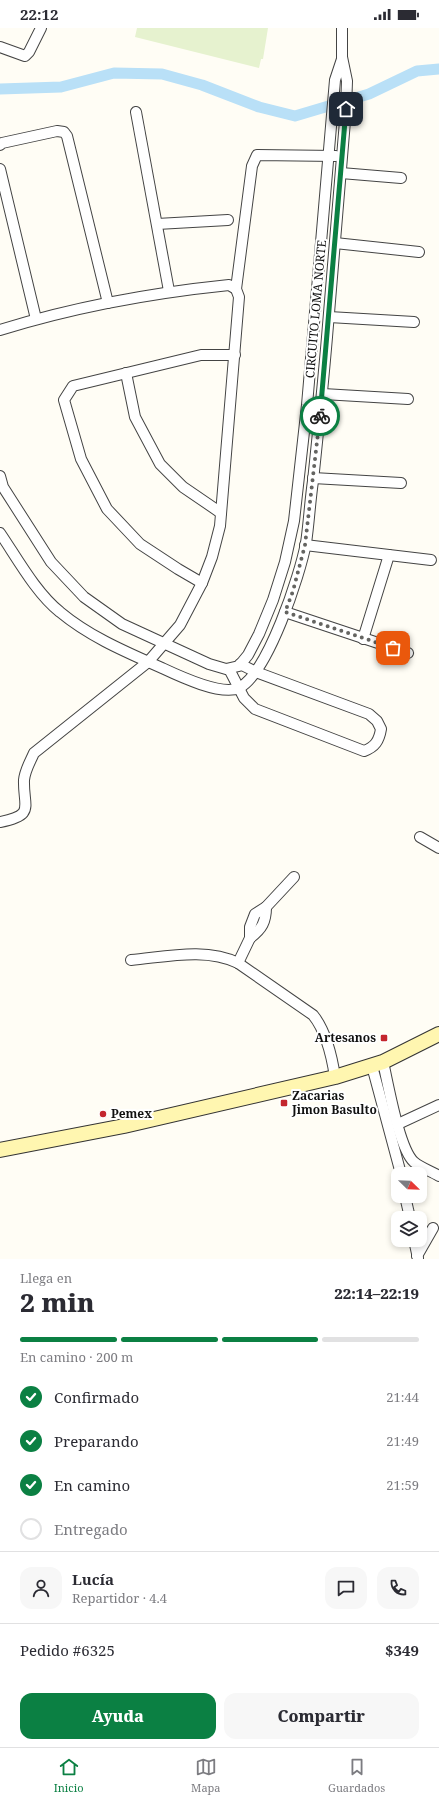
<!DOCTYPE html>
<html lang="es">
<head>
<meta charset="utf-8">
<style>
  :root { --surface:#fff; --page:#f7f7f7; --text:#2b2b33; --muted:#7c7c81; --line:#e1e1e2; --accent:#0b8043 }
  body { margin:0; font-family:"Noto Serif",serif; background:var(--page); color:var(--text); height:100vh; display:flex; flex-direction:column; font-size:15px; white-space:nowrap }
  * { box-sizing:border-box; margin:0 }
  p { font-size:13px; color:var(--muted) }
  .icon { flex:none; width:22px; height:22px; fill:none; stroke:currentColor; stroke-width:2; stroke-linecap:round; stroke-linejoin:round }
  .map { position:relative; height:1231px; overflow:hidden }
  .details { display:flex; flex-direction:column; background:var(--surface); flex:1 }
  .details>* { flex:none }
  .needle { width:26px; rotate:113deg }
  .controls { position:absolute; left:391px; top:1139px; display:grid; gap:8px }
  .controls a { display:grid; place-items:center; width:36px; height:36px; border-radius:8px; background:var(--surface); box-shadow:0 2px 6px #0003; font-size:20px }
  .pin { position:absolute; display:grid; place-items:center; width:34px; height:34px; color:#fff; margin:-17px; border-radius:8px; box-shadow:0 2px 6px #0006 }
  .courier { position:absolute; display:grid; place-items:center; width:40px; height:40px; margin:-20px; border:3px solid #0b8043; border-radius:50%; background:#fff; color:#222; box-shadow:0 1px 5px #0007 }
  .summary em { font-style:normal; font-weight:800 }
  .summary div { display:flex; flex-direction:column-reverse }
  .summary { display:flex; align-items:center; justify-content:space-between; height:68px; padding:0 20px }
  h1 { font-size:26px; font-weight:800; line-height:30px }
  .bar { display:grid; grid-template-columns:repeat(4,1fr); gap:6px 4px; align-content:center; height:48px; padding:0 20px }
  .bar i { height:5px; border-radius:3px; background:var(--line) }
  .bar .selected { background:var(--accent) }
  .bar p { grid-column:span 4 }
  .line { display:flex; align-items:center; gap:10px; padding:0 20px; border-top:1px solid var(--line) }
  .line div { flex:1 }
  .round { display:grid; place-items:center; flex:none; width:42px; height:42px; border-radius:12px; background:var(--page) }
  ol { padding:0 20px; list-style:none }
  li { display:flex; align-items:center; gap:12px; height:44px }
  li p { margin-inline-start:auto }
  li .icon { padding:4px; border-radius:50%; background:var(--accent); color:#fff; stroke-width:4 }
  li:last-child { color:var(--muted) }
  li i { width:22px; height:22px; border:2px solid var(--line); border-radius:50% }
  .cta { display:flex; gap:8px; margin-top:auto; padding:8px 20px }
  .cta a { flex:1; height:46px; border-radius:12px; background:var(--accent); color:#fff; font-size:16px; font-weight:800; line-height:46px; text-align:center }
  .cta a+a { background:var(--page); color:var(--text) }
  .status { display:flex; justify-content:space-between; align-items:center; height:28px; padding:0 20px; background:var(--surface); direction:ltr }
  .status svg { height:11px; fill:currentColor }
  .tabs { display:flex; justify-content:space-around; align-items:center; height:56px; border-top:1px solid var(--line); background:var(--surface); font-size:11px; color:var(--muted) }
  .tabs a { display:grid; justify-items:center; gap:2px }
  .tabs .selected { color:var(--accent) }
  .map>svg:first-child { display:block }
  .pitch { fill:#e6f2cf }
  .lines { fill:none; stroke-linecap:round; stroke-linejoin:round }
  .canal { stroke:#b9e0f7; stroke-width:11 }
  .street-casing { stroke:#444; stroke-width:12 }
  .secondary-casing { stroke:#333; stroke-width:16 }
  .street { stroke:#fff; stroke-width:10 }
  .secondary { stroke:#fff6b0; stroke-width:14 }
  .done { stroke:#646461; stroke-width:4; stroke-dasharray:0 7.2 }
  .route { stroke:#0b8043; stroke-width:5 }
  .poi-dot { fill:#c4262e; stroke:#fff; stroke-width:1.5 }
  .labels { text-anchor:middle; stroke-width:4; stroke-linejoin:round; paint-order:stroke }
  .street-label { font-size:12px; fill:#111; stroke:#fff }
  .poi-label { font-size:12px; font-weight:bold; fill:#111; stroke:#fff; text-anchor:start }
</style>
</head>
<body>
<div class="status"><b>22:12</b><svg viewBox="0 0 49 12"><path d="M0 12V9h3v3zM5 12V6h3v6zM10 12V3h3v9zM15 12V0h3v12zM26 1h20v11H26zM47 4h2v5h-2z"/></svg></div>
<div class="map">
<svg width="439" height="1231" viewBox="0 0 439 1231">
  <rect width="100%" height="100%" fill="#fffdf5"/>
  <!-- pitch -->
  <path class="pitch" d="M 137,0 L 268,0 L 263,31 L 261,31 L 259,40 L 135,9 Z"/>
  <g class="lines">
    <!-- canal -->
    <path class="canal" d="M 0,61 L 61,59 L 114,45 L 162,46 L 202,57 L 259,79 L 295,88 L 369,66 L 417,43 L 439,41"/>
    <defs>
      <g id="street">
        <path d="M 0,19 L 25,28 L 29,24 L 41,0"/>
        <path d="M 136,84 L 169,263"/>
        <path d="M 0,117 L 2,115 L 57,103 L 64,104 L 67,108 L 108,275"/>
        <path d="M 0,141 L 36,291"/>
        <path d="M 341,145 L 401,150"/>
        <path d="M 157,196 L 228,192"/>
        <path d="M 335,215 L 419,224"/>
        <path d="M 329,289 L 414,294"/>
        <path d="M 0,302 C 74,279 151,265 229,257 L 236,261"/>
        <path d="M 126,345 L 135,389 L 160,436 L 183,459 L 221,485"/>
        <path d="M 323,366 L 408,371"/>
        <path d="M 0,448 L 3,459 L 51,534 L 84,569 L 122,596 L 209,636 L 226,641 L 239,638 L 248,627 L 259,606 L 273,572 L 285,534 L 294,493 L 307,377 L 335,52 L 342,31"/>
        <path d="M 313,450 L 401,455"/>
        <path d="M 0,505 C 17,530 36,565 60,584 C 90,609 126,624 162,640 C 179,648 221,668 239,660 C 268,645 300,547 306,515 C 309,495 310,473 313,453 C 318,405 323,357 327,309 C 333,233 339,157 346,81 L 347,53 L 342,29 L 342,0"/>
        <path d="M 305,517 L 431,532"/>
        <path d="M 202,555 L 178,541 L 140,516 L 107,481 L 81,431 L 64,372 L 73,358 L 201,327 L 235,327"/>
        <path d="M 285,584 L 408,625"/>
        <path d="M 363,611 L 389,527"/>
        <path d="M 229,641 L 244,670 L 255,681 L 364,723 C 375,719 379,713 381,701 L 377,693 L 369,686 L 256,644 L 240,636"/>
        <path d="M 0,794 C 36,787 23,779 24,752 C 25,742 30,734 34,725 L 148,634 L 180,597 L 202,555 L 212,529 L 220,498 L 239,269 L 236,261 L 252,138 L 257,127 L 336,128"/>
        <path d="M 420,809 L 439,820"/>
        <path d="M 250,910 C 262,901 266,894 266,879"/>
        <path d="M 131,932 C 165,929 206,919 238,935 L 313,987 C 326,1003 332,1029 335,1049"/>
        <path d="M 238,935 L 250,910 L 250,899 L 255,886 L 266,879 L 294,849"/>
        <path d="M 383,1034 C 388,1055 399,1121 414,1134 C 421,1140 431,1143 439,1148"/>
        <path d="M 372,1038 L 401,1146"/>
        <path d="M 398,1096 L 439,1077"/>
        <path d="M 405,1168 L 410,1190"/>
        <path d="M 414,1212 L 418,1230"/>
        <path d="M 417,1228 L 433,1200"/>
      </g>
      <path id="secondary" d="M 0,1122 L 124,1098 L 335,1049 L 383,1034 L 439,1006"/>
    </defs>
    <!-- street casing -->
    <use href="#street" class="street-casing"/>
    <!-- secondary casing -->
    <use href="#secondary" class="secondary-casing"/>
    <!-- street -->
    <use href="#street" class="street"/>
    <!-- secondary -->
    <use href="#secondary" class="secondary"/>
  </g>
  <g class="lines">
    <!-- done -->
    <path class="done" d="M 320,388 L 305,517 L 293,563 L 285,584 L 393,620"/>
    <!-- route -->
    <path class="route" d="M 320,388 L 346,81"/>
  </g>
  <!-- markers -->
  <g class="poi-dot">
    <rect x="380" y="1006" width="8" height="8" rx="2"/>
    <rect x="280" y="1071" width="8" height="8" rx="2"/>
    <circle cx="103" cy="1086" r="4"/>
  </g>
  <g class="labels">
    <!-- street labels -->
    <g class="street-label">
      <text transform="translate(316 281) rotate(-85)" y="4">CIRCUITO LOMA NORTE</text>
    </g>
    <!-- poi labels -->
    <g class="poi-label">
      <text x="376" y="1014" text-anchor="end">Artesanos</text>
      <text x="292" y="1072">Zacarias<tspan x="292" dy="14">Jimon Basulto</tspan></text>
      <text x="111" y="1090">Pemex</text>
    </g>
  </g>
</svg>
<div class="controls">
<a><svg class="needle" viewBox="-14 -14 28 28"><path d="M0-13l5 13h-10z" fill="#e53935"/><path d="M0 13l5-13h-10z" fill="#7c7c81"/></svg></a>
<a><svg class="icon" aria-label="layers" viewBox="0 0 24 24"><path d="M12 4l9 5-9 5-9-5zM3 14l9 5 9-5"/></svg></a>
</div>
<div class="pin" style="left:393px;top:620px;background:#ea580c"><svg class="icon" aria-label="bag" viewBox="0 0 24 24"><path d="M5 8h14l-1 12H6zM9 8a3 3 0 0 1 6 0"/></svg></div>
<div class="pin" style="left:346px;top:81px;background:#1f2937"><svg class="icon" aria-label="home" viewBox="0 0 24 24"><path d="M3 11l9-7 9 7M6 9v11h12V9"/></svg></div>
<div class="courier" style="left:320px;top:388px"><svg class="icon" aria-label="bike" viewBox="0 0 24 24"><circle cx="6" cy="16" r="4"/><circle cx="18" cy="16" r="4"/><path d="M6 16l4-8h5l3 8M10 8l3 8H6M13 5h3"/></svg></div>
</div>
<section class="details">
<div class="summary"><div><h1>2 min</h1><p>Llega en</p></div><em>22:14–22:19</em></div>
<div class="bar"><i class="selected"></i><i class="selected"></i><i class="selected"></i><i></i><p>En camino · 200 m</p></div>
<ol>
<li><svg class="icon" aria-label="check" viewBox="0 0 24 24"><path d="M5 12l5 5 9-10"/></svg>Confirmado<p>21:44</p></li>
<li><svg class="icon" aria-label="check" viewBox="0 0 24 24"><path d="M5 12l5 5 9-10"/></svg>Preparando<p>21:49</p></li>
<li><svg class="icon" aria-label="check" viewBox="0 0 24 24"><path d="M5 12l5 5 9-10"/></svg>En camino<p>21:59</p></li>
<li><i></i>Entregado</li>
</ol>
<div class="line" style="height:72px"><a class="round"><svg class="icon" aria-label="person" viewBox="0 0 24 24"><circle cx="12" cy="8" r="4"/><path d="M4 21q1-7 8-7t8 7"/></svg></a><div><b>Lucía</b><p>Repartidor · 4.4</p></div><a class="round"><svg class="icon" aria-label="chat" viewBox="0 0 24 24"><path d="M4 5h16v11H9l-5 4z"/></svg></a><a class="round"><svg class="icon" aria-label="phone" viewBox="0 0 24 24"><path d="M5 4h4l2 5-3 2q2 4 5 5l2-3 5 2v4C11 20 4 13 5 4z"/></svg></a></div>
<div class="line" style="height:52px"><div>Pedido #6325</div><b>$349</b></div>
<div class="cta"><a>Ayuda</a><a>Compartir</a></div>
</section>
<nav class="tabs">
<a class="selected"><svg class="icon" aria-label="home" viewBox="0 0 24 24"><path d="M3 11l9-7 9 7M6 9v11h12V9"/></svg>Inicio</a>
<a><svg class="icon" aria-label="map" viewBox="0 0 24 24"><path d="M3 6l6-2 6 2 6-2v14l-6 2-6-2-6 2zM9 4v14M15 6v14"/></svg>Mapa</a>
<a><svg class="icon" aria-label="saved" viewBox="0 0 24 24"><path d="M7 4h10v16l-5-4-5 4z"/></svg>Guardados</a>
</nav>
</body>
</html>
